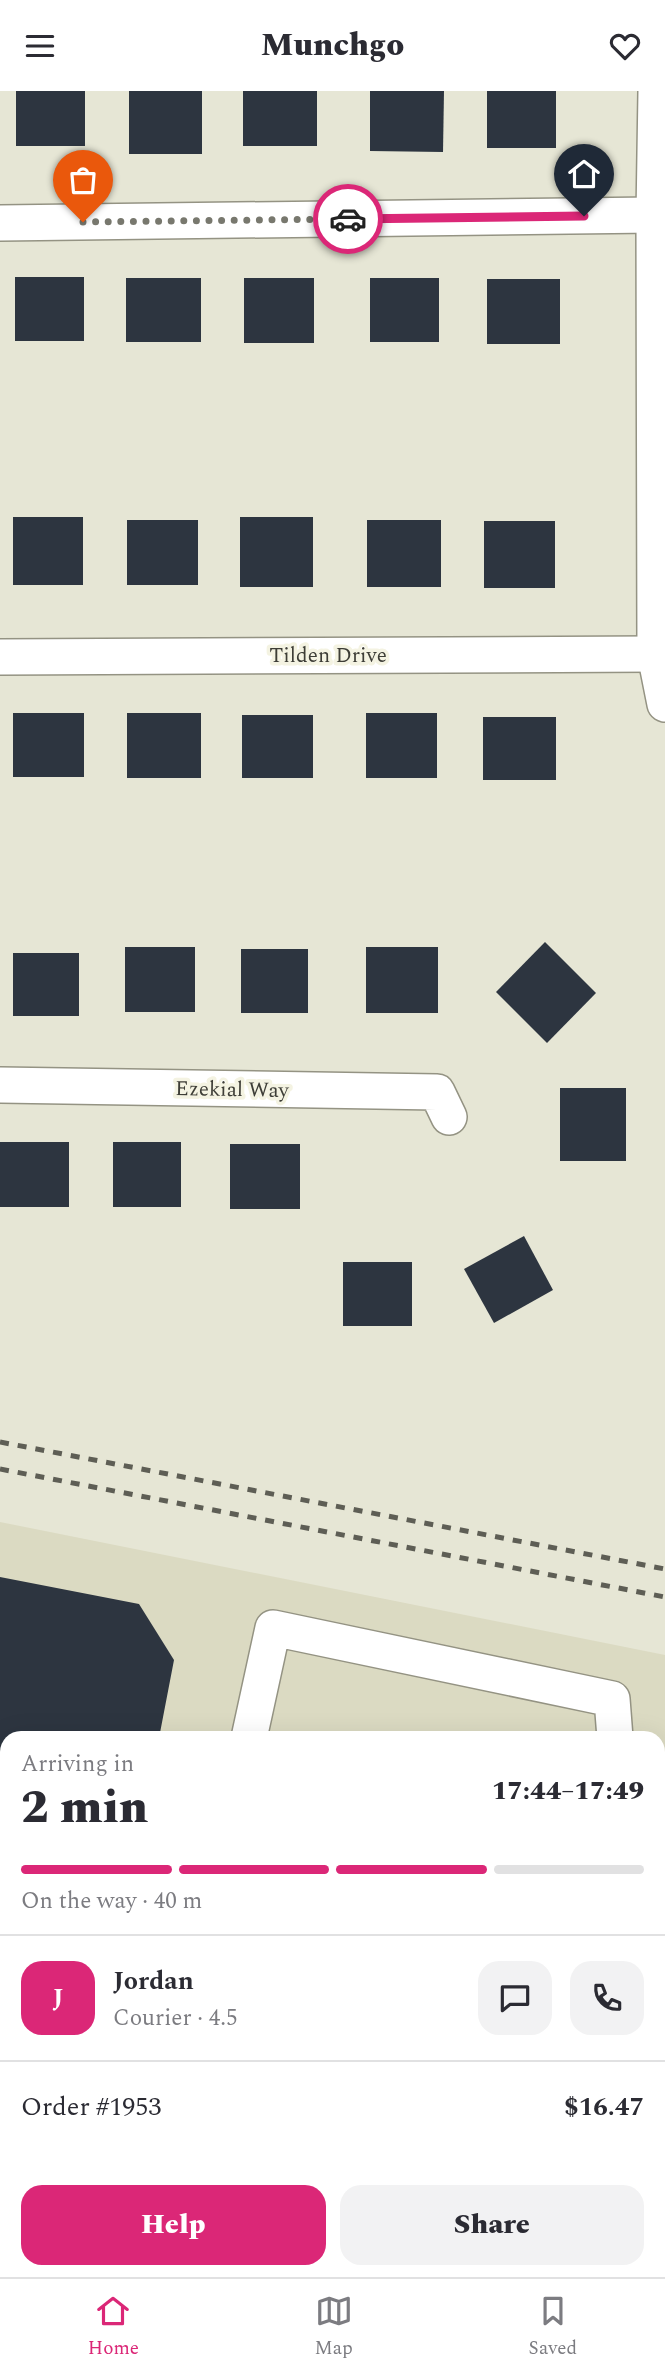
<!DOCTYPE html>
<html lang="en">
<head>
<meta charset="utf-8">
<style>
  :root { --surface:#fff; --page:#f2f2f3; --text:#2b2b33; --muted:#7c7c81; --line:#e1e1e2; --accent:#db2777 }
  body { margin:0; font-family:Spectral,serif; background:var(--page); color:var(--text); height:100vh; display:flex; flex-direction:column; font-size:26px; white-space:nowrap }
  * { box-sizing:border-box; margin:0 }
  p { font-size:23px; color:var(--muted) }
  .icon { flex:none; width:38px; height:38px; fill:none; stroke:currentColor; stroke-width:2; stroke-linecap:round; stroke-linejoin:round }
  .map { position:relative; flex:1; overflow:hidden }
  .details { position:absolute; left:0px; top:1640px; width:665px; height:548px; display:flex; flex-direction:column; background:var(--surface); border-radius:21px 21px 0 0; box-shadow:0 7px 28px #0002 }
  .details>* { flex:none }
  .pin { position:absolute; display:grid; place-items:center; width:60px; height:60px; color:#fff; margin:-72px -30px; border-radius:50% 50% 50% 0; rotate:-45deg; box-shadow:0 0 7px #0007 }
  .pin .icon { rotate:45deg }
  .courier { position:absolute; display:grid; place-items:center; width:70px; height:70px; margin:-35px; border:5px solid #db2777; border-radius:50%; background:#fff; color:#222; box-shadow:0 2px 9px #0007 }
  .overview em { font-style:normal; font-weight:800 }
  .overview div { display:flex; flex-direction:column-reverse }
  .overview { display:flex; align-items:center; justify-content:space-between; height:119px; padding:0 21px }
  h1 { font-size:46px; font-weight:800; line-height:52px }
  .bar { display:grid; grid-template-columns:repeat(4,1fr); gap:10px 7px; align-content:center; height:84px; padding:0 21px }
  .bar i { height:9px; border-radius:5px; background:var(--line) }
  .bar .current { background:var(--accent) }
  .bar p { grid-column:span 4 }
  .line { display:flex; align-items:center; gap:18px; padding:0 21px; border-top:2px solid var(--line) }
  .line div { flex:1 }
  .round { display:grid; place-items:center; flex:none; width:74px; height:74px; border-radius:21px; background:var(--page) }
  .action { display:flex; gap:14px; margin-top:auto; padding:14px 21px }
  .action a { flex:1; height:80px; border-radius:21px; background:var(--accent); color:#fff; font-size:28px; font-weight:800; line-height:80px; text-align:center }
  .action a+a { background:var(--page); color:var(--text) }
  header { display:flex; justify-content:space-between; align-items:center; height:91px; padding:0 21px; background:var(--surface); font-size:32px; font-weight:800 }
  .dock { display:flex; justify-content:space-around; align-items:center; height:98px; border-top:2px solid var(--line); background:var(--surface); font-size:19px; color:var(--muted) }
  .dock a { display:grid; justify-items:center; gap:4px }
  .dock .current { color:var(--accent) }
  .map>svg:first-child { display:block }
  .built { fill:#dbdac2; fill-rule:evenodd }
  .building { fill:#2d3540 }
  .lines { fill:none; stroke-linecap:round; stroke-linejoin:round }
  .minor-casing { stroke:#949383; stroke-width:38 }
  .minor { stroke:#fff; stroke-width:35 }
  .rail { stroke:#5e5e55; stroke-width:5; stroke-dasharray:9 9; stroke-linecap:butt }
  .done { stroke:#78786e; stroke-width:7; stroke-dasharray:0 12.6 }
  .route { stroke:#db2777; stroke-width:9 }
  .labels { text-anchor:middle; stroke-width:7; stroke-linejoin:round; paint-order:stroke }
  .street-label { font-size:21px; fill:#3d3d36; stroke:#f4f3e2 }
</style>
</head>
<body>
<header><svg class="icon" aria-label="menu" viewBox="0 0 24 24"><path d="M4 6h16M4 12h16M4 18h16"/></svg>Munchgo<svg class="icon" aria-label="heart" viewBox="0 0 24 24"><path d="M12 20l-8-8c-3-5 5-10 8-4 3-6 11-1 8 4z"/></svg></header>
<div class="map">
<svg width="665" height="2186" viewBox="0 0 665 2186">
  <rect width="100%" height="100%" fill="#e6e6d5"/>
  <!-- built -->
  <path class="built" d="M 0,1431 L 665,1564 L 665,2186 L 0,2186 ZM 7,1647 L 658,1647 L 658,2180 L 7,2180 Z"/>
  <!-- building -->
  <g class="building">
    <rect x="16" y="0" width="69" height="55"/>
    <rect x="129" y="0" width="73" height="63"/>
    <rect x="243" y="0" width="74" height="55"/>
    <path d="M 370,0 L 444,0 L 443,61 L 370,60 Z"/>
    <rect x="487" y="0" width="69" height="57"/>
    <rect x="15" y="186" width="69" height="64"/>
    <rect x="126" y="187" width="75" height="64"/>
    <rect x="244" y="187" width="70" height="65"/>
    <rect x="370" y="187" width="69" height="64"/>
    <rect x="487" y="188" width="73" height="65"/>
    <rect x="13" y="426" width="70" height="68"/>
    <rect x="240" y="426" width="73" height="70"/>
    <rect x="127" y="429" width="71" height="65"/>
    <rect x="367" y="429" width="74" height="67"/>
    <rect x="484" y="430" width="71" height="67"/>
    <rect x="13" y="622" width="71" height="64"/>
    <rect x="127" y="622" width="74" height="65"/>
    <rect x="366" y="622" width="71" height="65"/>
    <rect x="242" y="624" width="71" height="63"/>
    <rect x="483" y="626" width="73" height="63"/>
    <path d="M 545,851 L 596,902 L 547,952 L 496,901 Z"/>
    <rect x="125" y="856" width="70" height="65"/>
    <rect x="366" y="856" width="72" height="66"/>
    <rect x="241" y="858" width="67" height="64"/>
    <rect x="13" y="862" width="66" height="63"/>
    <rect x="560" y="997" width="66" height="73"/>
    <rect x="0" y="1051" width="69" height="65"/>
    <rect x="113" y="1051" width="68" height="65"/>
    <rect x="230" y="1053" width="70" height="65"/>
    <path d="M 524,1145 L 553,1199 L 494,1232 L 464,1178 Z"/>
    <rect x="343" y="1171" width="69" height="64"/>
    <path d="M 0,1486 L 139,1513 L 174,1569 L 159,1647 L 7,1647 L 7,1690 L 0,1689 Z"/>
    <path d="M 0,2013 L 7,2013 L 7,2180 L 167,2180 L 167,2186 L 0,2186 Z"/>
    <rect x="337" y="2180" width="167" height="6"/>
  </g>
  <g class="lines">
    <defs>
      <g id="minor">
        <path d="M 656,0 L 654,124 L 655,563 L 665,613"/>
        <path d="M 0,132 L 654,124"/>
        <path d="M 0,566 L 655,563"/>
        <path d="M 0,994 L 437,1001 L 449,1026"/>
        <path d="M 249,1647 L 273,1537 L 612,1608 L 615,1647"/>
        <path d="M 0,1780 L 7,1781"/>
        <path d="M 0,1918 L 7,1920"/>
        <path d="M 658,1926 L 665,1930"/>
        <path d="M 658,2070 L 665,2076"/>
        <path d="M 259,2186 L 259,2180"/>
      </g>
    </defs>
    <!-- minor casing -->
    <use href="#minor" class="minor-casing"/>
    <!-- minor -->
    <use href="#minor" class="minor"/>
    <!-- rail -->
    <g class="rail">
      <path d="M 0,1351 L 665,1478"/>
      <path d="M 0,1378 L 665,1506"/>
    </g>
  </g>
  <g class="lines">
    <!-- done -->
    <path class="done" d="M 83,131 L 348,128"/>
    <!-- route -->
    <path class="route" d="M 348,128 L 584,125"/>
  </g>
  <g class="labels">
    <!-- street labels -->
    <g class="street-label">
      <text x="328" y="571">Tilden Drive</text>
      <text transform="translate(232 998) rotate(1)" y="7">Ezekial Way</text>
    </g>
  </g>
</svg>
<div class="pin" style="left:83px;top:131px;background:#ea580c"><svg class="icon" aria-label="bag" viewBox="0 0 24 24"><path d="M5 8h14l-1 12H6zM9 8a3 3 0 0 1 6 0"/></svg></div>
<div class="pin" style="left:584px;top:125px;background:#1f2937"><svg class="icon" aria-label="home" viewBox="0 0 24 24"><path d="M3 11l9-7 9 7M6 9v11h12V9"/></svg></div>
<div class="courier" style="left:348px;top:128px"><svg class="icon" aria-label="car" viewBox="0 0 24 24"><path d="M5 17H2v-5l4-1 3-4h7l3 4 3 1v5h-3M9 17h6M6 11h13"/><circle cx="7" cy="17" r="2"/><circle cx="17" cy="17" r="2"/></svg></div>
<section class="details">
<div class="overview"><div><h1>2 min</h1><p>Arriving in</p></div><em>17:44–17:49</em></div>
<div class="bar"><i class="current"></i><i class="current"></i><i class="current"></i><i></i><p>On the way · 40 m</p></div>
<div class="line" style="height:126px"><b class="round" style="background:var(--accent);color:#fff">J</b><div><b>Jordan</b><p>Courier · 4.5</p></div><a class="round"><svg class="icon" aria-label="chat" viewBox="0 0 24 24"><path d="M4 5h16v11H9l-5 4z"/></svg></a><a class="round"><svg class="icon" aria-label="phone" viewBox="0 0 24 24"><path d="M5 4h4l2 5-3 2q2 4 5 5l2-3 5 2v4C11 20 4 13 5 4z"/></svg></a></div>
<div class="line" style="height:91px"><div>Order #1953</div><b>$16.47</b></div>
<div class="action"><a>Help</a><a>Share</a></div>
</section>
</div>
<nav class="dock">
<a class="current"><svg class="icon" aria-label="home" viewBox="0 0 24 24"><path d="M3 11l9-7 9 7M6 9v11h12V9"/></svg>Home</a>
<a><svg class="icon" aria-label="map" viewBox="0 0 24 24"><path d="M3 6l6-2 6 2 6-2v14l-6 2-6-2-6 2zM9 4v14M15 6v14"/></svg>Map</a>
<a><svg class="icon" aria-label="saved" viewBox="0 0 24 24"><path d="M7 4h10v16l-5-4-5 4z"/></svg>Saved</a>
</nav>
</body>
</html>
